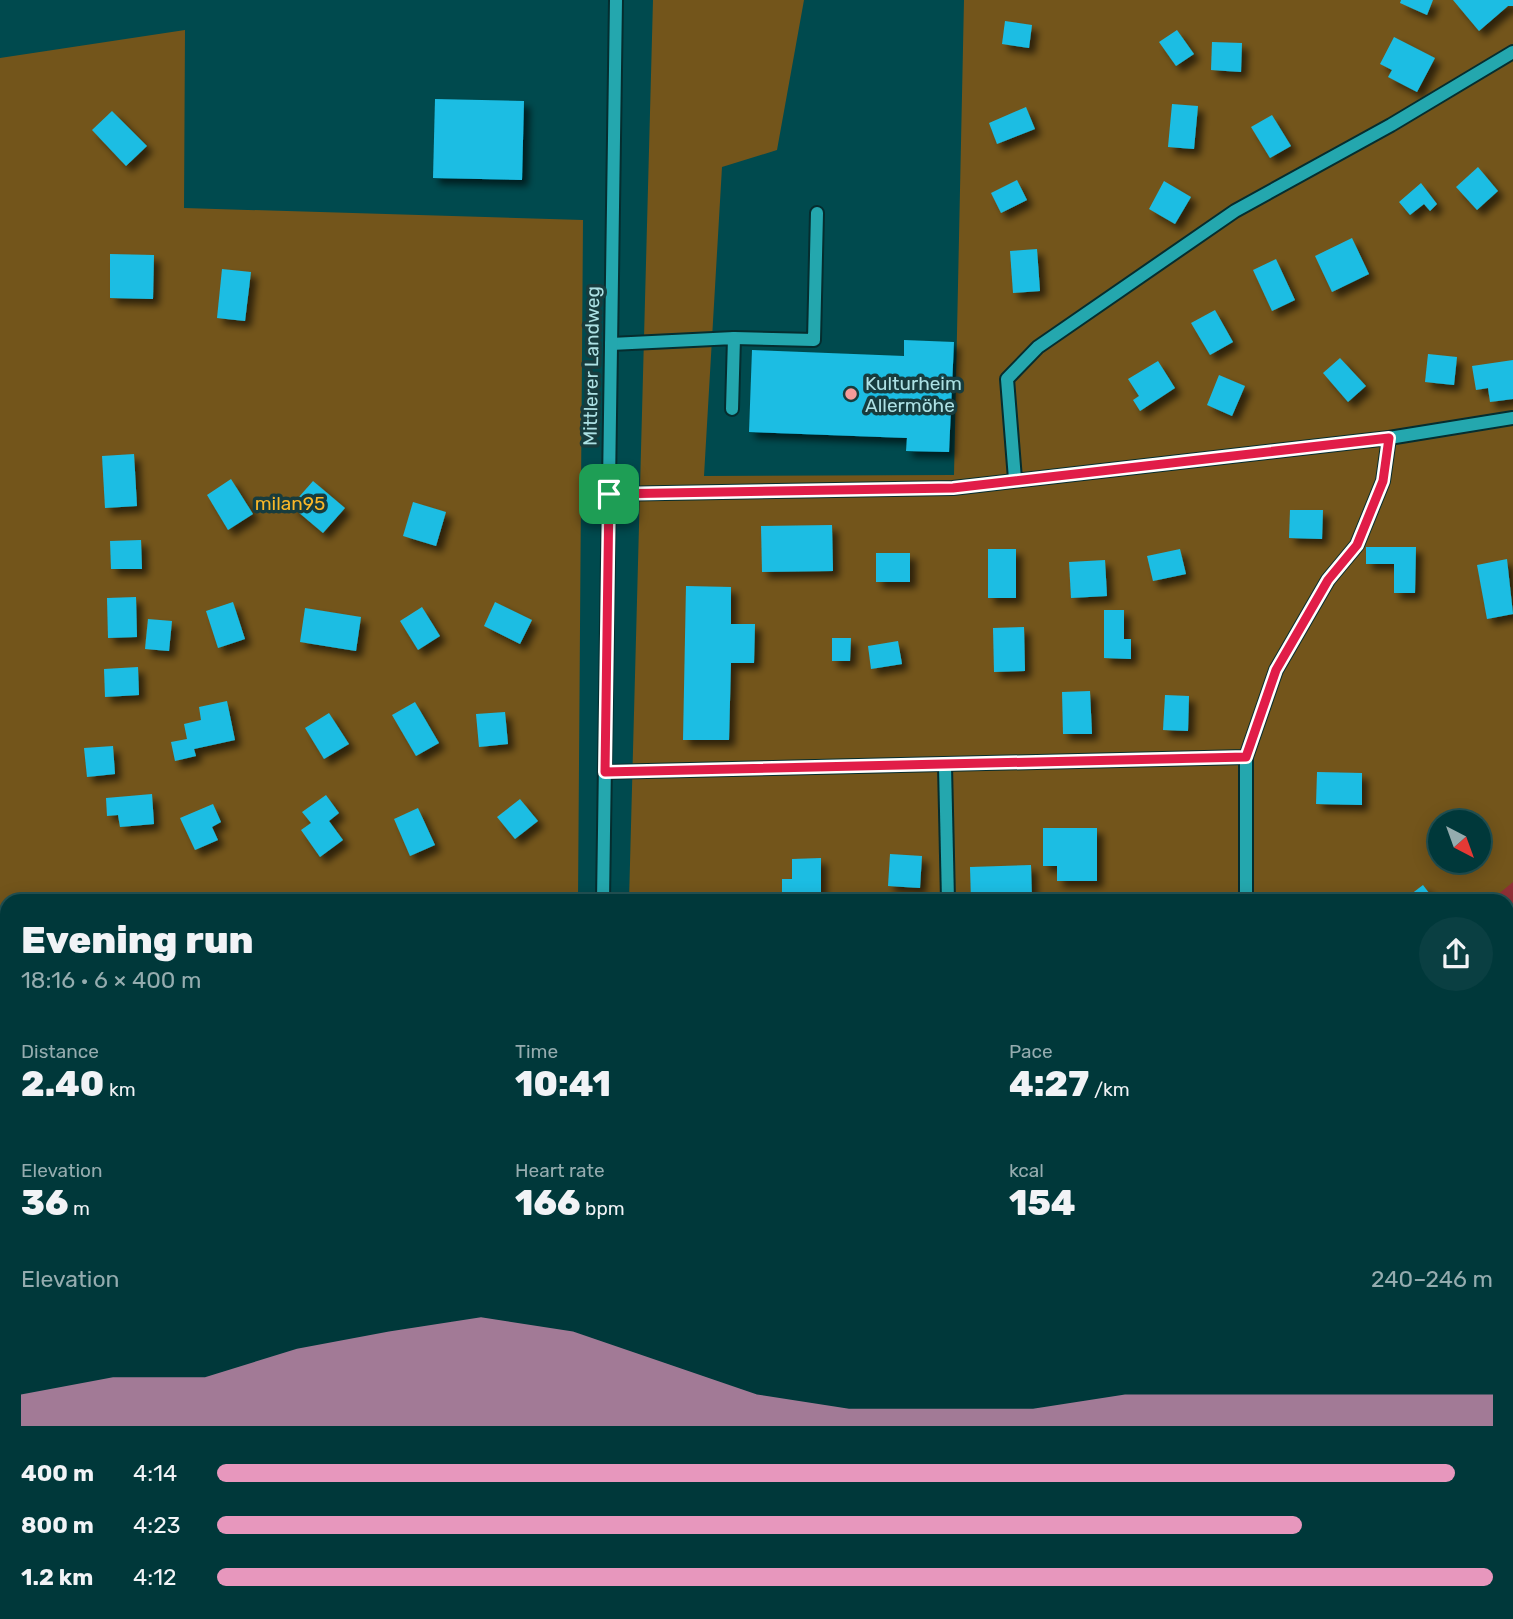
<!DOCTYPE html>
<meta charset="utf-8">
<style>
:root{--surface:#00383a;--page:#0a3f42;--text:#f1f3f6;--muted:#95acaf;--line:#225254;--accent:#e797bd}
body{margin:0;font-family:Rubik,sans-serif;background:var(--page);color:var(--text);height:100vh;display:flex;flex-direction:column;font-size:26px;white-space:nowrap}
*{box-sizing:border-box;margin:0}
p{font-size:23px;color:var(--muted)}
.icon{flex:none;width:38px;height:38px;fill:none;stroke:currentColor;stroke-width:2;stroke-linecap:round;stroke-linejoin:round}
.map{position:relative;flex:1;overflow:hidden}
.drawer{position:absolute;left:0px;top:894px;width:1514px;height:726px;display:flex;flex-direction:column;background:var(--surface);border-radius:21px 21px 0 0;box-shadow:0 4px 18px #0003,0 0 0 2px var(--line)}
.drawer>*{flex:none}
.needle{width:46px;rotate:139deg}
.tools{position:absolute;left:1428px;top:810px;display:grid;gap:14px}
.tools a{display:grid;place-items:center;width:63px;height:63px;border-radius:50%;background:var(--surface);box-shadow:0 4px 18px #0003,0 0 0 2px var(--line);font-size:35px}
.pin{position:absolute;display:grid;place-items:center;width:60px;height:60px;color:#fff;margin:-30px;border-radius:14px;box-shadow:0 4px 10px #0006}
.round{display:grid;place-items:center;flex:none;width:74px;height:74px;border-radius:37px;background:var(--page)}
.summary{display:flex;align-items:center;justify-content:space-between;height:119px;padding:0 21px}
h1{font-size:38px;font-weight:800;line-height:52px}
.stats{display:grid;grid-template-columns:repeat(3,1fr);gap:10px;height:119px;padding:7px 21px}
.stats div{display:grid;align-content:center}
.stats b{font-size:35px;font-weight:800}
.stats small{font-size:19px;font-weight:400}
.stats p{font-size:19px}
.chart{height:196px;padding:14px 21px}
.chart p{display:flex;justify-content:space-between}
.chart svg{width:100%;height:126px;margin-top:7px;fill:var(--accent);opacity:.7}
ul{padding:0 21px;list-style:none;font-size:23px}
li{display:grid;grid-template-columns:112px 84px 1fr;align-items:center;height:52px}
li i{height:18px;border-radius:9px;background:var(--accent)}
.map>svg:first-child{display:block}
.green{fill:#73551b;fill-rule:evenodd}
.water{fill:#903036}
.building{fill:#1dbde3;filter:url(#shadow)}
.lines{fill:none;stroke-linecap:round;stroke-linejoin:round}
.minor-casing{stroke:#052d2f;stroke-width:16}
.minor{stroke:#24a7ae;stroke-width:12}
.tram{stroke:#8dc5c8;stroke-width:2}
.rail-casing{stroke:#8dc5c8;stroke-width:8}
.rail{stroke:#173c3e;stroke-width:5;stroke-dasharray:16;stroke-linecap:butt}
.route-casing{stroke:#fff;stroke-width:14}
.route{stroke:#e11d48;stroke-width:9}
.poi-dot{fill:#f59b9a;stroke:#173c3e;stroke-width:2.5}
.labels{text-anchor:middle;stroke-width:7;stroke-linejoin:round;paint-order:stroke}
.street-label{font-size:19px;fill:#ade1e4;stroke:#173c3e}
.poi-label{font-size:19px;fill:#ade1e4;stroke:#173c3e;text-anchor:start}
.park-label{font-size:19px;fill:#fab728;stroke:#173c3e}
</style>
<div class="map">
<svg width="1513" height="1619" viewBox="0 0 1513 1619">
<defs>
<filter id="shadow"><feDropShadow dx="6" dy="6" stdDeviation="3.5" flood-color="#0009"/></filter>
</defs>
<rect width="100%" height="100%" fill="#004a4e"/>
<g class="green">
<path d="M 653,0 L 804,0 L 777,150 L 722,167 L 704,476 L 954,475 L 964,0 L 1513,0 L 1513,1096 L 1507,1096 L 1507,901 L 629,901 ZM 1440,822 L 1479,822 L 1479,861 L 1440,861 Z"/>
<path d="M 185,30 L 184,208 L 583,220 L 578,901 L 7,901 L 7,1071 L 0,1072 L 0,58 Z"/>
<path d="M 7,1095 L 7,1156 L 0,1156 L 0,1096 Z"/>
<path d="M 1507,1184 L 1513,1184 L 1513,1324 L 1507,1325 Z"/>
<path d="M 0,1195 L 7,1195 L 7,1364 L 0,1365 Z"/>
<path d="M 1507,1499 L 1513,1499 L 1513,1619 L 988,1619 L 988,1614 L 1507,1614 Z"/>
<path d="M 0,1518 L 7,1518 L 7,1614 L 566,1614 L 567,1619 L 0,1619 Z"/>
</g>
<path class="water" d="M 1513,882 L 1513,971 L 1507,972 L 1507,901 L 1490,901 Z"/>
<g class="building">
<path d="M 1401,0 L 1433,0 L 1427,15 L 1400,3 Z"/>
<path d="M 1453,0 L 1513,0 L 1513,6 L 1508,6 L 1479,31 Z"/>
<path d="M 1005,21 L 1032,25 L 1029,48 L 1002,44 Z"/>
<path d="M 1177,30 L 1194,54 L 1176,66 L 1159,42 Z"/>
<path d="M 1394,37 L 1435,58 L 1417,92 L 1388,77 L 1392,70 L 1380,64 Z"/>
<path d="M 1212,42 L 1242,43 L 1241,72 L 1211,70 Z"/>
<path d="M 435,99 L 524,101 L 522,180 L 433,178 Z"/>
<path d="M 1172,104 L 1198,106 L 1194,149 L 1168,147 Z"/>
<path d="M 1026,107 L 1035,129 L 997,144 L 989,123 Z"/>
<path d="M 112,111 L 147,146 L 126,166 L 92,130 Z"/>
<path d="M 1272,115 L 1291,146 L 1270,158 L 1251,127 Z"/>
<path d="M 1478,167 L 1498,191 L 1477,210 L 1456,187 Z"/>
<path d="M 1017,180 L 1027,200 L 1001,213 L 991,193 Z"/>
<path d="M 1164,181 L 1191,197 L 1175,224 L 1149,209 Z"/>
<path d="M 1421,183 L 1437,204 L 1430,211 L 1424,204 L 1410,215 L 1399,202 Z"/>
<path d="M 1352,238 L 1369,274 L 1332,292 L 1315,256 Z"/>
<path d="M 1037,249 L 1040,291 L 1013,293 L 1010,251 Z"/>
<path d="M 110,254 L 154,255 L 153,299 L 110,298 Z"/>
<path d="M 1276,259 L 1295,300 L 1272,311 L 1253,270 Z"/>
<path d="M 222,269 L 251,272 L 245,321 L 217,318 Z"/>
<path d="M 1215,310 L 1233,342 L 1210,355 L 1191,323 Z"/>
<path d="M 904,340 L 954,342 L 949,452 L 906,451 L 907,438 L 749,432 L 752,350 L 904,356 Z"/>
<path d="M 1428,354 L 1457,357 L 1454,385 L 1425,382 Z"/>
<path d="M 1340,358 L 1366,386 L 1348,402 L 1323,373 Z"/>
<path d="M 1513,360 L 1513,399 L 1490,402 L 1488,388 L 1476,390 L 1472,366 Z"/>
<path d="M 1158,361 L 1175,388 L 1140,411 L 1133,400 L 1139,396 L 1128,379 Z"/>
<path d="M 1219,375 L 1245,386 L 1232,416 L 1207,405 Z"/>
<path d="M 134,454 L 137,506 L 105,508 L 102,456 Z"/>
<path d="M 231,479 L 253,514 L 228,530 L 207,495 Z"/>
<path d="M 313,481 L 345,508 L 323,533 L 291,506 Z"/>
<path d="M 413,502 L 446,512 L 436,546 L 403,536 Z"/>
<path d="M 1290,510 L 1323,510 L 1322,539 L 1289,538 Z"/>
<path d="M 832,525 L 833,571 L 762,572 L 761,526 Z"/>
<path d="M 141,540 L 142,569 L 111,569 L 110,541 Z"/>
<path d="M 1366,547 L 1416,547 L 1415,593 L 1394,593 L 1394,564 L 1366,564 Z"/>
<rect x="988" y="549" width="28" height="49"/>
<path d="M 1180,549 L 1186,574 L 1153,581 L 1147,556 Z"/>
<rect x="876" y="553" width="34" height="29"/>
<path d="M 1507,559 L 1513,614 L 1487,619 L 1477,565 Z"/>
<path d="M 1105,560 L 1107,596 L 1071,598 L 1069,562 Z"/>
<path d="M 686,586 L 731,587 L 731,624 L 755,624 L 754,663 L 731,663 L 729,740 L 683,740 Z"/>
<path d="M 136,597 L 137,637 L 108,638 L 107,598 Z"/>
<path d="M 233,602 L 245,639 L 218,648 L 206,611 Z"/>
<path d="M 495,602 L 532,620 L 520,644 L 484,626 Z"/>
<path d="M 422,607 L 440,636 L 418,650 L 400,621 Z"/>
<path d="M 305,608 L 361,617 L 356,651 L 300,642 Z"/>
<path d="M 1104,610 L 1124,610 L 1124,639 L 1131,639 L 1131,659 L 1104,658 Z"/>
<path d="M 148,619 L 172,621 L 169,651 L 145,649 Z"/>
<path d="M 1024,627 L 1025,671 L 994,672 L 993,628 Z"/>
<path d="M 832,638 L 851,638 L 850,661 L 832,661 Z"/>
<path d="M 898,641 L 902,664 L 871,669 L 868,646 Z"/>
<path d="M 138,667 L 139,695 L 105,697 L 104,669 Z"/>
<path d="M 1090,691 L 1092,734 L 1063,734 L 1062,692 Z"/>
<path d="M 1165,695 L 1189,696 L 1188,731 L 1163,730 Z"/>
<path d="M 227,701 L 235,740 L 194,749 L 196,756 L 175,761 L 171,742 L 187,739 L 184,724 L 201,720 L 199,707 Z"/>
<path d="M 415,702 L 439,743 L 416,756 L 392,715 Z"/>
<path d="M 505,712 L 508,744 L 479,747 L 476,714 Z"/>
<path d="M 329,713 L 349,744 L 324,759 L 305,728 Z"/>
<path d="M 113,746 L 115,774 L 87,777 L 84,748 Z"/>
<path d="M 1317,772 L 1362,773 L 1362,805 L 1316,804 Z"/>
<path d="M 152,794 L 154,824 L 120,827 L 118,815 L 107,816 L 106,798 Z"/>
<path d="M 326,795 L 339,813 L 329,821 L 343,840 L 320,857 L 301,830 L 311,823 L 302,812 Z"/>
<path d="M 520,799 L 538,821 L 515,839 L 497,817 Z"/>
<path d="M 213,804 L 221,822 L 212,827 L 218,840 L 195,850 L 180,818 Z"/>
<path d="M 418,808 L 435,845 L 410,856 L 394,819 Z"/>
<path d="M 1043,828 L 1097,828 L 1097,881 L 1057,881 L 1057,866 L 1043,866 Z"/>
<path d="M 890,854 L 922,856 L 920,888 L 888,886 Z"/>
<path d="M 821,858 L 821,898 L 782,898 L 782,879 L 792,879 L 792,859 Z"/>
<path d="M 1031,865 L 1032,901 L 971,901 L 970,867 Z"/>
<path d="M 1423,885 L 1435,901 L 1402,901 Z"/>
</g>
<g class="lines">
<g class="minor-casing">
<g id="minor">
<path d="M 734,338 L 814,340 L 817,213"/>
<path d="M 611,344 L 734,338 L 732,409"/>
<path d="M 1015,479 L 1007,379 L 1038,347 L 1235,211 L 1391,125 L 1513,52"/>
<path d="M 609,494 L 953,488 L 1389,438 L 1513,418"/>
<path d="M 945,766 L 948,901"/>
<path d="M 605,772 L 1246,757 L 1276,670 L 1328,580 L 1357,545 L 1383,481 L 1389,438"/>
<path d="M 603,901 L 616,0"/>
<path d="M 1246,901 L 1246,757"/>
<path d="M 0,1018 L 7,1018"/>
<path d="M 0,1086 L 7,1086"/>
<path d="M 594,1619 L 594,1614"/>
</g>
</g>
<use href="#minor" class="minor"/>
<g class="tram">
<path d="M 1507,1414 L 1513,1413"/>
<path d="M 0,1442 L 7,1441"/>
<path d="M 1507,1478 L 1513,1478"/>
<path d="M 0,1498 L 7,1498"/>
</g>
<g class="rail-casing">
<g id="rail">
<path d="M 1507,1157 L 1513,1157"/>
<path d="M 0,1177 L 7,1177"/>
<path d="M 1507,1361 L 1513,1361"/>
<path d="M 1507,1382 L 1513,1382"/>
<path d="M 0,1388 L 7,1388"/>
<path d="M 0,1410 L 7,1410"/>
</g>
</g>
<use href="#rail" class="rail"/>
</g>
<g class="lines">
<g class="route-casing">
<path id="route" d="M 1389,438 L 1383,481 L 1357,545 L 1328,580 L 1276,670 L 1246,757 L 605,772 L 609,494 L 953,488 Z"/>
</g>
<use href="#route" class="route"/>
</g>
<circle class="poi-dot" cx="851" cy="394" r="7"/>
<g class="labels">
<g class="street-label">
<text transform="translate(591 366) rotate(-89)" y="7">Mittlerer Landweg</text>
</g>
<g class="poi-label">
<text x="865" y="390">Kulturheim<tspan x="865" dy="22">Allermöhe</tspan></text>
</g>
<g class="park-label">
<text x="290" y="510">milan95</text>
</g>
</g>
</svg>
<div class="tools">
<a><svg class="needle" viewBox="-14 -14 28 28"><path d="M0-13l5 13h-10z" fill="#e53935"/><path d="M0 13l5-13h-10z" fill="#95acaf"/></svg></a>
</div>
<div class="pin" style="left:609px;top:494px;background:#1e9e55"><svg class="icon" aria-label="arrive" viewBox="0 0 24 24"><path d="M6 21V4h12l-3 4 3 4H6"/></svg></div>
<section class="drawer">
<div class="summary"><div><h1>Evening run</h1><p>18:16 · 6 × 400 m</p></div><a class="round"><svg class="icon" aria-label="share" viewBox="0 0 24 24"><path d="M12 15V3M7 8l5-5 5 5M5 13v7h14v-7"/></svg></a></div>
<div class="stats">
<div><p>Distance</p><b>2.40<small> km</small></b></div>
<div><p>Time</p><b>10:41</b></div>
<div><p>Pace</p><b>4:27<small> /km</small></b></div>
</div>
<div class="stats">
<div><p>Elevation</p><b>36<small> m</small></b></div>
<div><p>Heart rate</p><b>166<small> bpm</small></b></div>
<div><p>kcal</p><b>154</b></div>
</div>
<div class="chart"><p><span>Elevation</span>240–246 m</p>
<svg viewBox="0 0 160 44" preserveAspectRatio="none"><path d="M0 44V33L10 27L20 27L30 17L40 11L50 6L60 11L70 22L80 33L90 38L100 38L110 38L120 33L130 33L140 33L150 33L160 33V44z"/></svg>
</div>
<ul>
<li><b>400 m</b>4:14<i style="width:97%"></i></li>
<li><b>800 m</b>4:23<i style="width:85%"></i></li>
<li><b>1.2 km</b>4:12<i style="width:100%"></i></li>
</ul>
</section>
</div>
